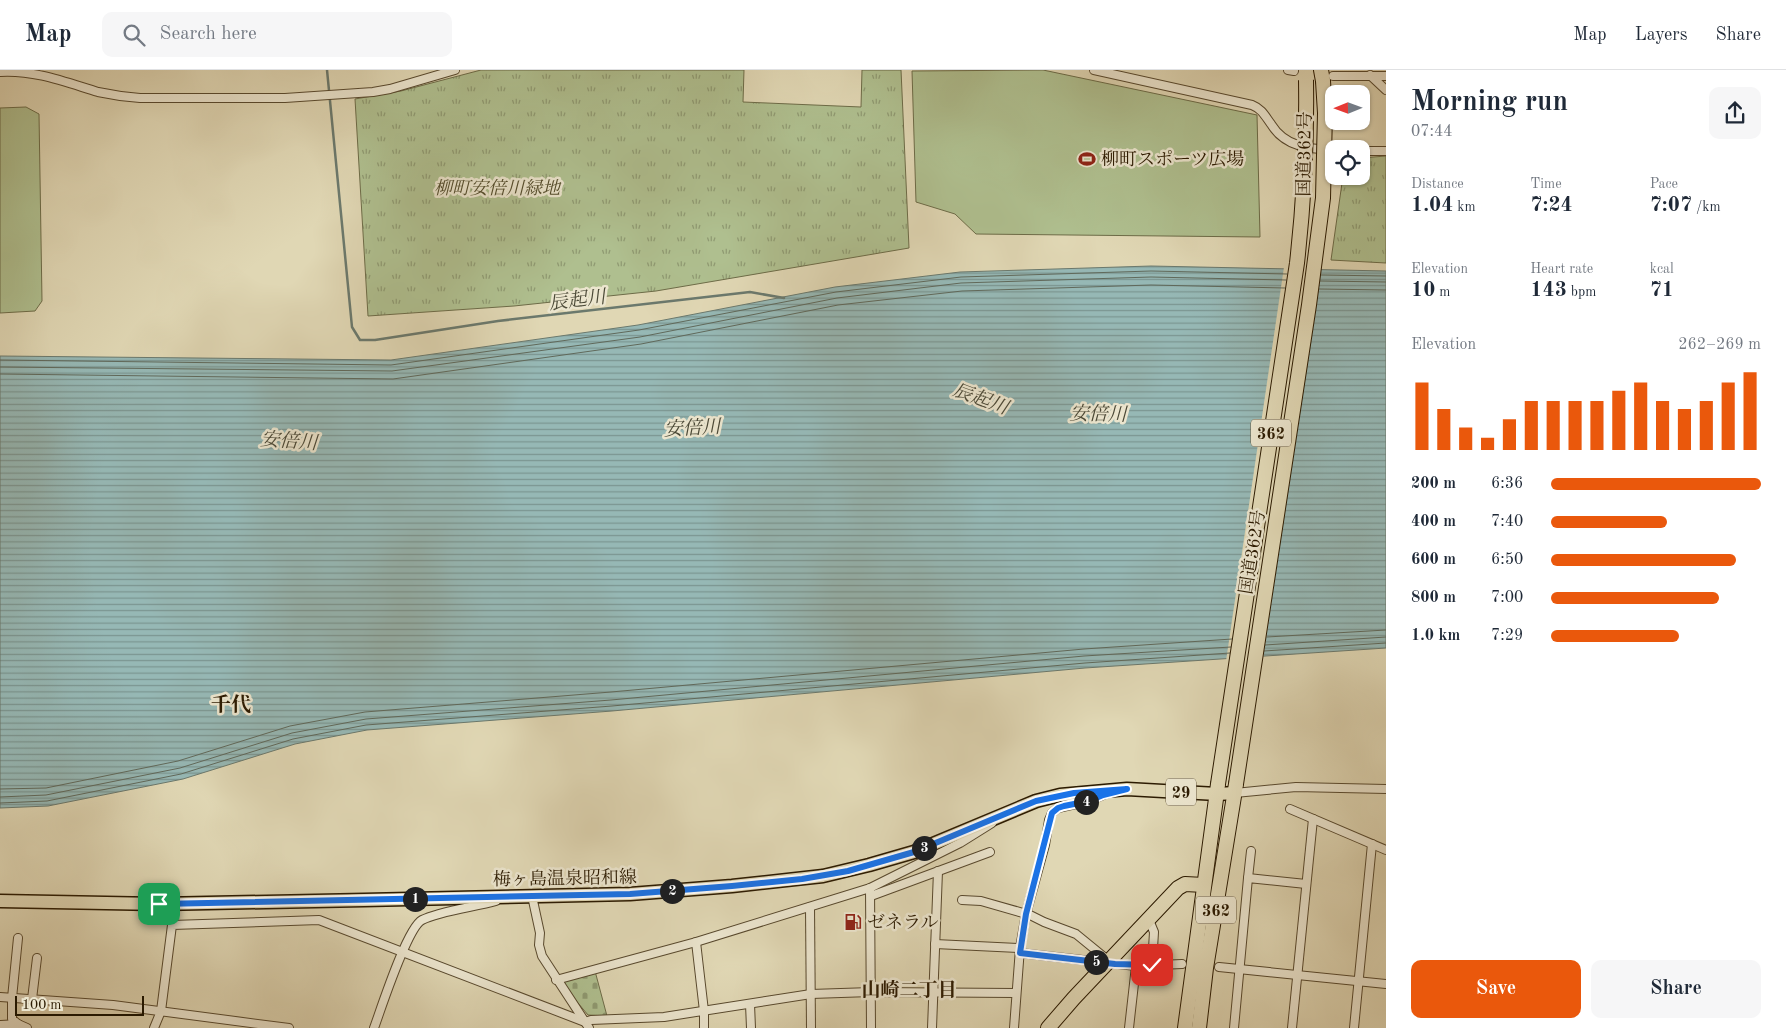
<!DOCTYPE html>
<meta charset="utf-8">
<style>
:root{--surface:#fff;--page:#f6f6f7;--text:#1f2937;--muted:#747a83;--line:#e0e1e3;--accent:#ea580c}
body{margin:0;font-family:"Old Standard TT","Noto Serif JP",serif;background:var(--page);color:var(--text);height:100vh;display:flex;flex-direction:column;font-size:19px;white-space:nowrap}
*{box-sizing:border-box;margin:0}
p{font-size:16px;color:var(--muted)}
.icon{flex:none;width:28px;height:28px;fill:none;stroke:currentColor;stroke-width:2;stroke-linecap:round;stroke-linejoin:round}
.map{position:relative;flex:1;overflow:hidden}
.details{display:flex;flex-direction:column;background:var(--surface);width:400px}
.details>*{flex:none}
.needle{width:32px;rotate:269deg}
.tools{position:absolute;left:1325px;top:15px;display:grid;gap:10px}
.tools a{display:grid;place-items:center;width:45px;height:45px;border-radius:10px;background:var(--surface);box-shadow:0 1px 4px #0004;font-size:25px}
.scale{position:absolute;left:15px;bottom:12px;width:129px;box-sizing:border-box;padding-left:5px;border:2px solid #2b1a01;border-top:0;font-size:14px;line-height:18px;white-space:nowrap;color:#2b1a01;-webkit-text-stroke:4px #ebe5ce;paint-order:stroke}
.pin{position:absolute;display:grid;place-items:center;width:42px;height:42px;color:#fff;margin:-21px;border-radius:10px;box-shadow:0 2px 8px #0006}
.km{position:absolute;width:25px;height:25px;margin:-12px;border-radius:50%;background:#222;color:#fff;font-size:14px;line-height:25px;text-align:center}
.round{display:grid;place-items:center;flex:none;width:52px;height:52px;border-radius:10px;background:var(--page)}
.overview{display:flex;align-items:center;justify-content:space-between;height:85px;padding:0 25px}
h1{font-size:28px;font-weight:700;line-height:38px}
.stats{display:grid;grid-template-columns:repeat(3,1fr);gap:8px;height:85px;padding:5px 25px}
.stats div{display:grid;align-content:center}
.stats b{font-size:21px;font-weight:700}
.stats small{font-size:14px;font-weight:400}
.stats p{font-size:14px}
.chart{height:140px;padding:10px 25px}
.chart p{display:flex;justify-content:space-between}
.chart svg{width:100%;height:90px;margin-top:5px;stroke:var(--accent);stroke-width:6}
.button{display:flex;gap:10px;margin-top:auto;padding:10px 25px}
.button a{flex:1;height:58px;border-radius:10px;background:var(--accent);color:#fff;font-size:20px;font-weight:700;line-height:58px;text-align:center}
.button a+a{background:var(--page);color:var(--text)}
ul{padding:0 25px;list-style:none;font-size:16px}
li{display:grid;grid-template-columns:80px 60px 1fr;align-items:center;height:38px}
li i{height:12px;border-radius:6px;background:var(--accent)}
header{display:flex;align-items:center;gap:30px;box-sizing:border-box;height:70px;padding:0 25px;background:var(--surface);border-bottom:1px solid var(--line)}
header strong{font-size:24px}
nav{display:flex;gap:28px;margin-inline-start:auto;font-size:18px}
.search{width:350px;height:45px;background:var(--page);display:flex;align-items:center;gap:12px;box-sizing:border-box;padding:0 18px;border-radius:10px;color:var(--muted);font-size:19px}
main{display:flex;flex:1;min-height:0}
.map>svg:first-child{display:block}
.cemetery{fill:url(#cemetery-stones);stroke:#6d6c48}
.park{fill:url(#park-tufts);stroke:#6d6c48}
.pitch{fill:#afbf8f;stroke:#6d6c48}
.water{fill:url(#water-rules);stroke:#6b796d}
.pier{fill:#e0d7b4}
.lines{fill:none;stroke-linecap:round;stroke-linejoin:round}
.shore{stroke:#60695b;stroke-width:1}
.stream{stroke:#6b796d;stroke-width:2.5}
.street-casing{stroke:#58492e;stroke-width:10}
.primary-casing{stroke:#2b1a01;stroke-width:15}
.highway-casing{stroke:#2b1a01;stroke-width:16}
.street{stroke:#ebe5ce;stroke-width:8}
.primary{stroke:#e0d7b4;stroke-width:12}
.highway{stroke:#e0d7b4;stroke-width:14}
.highway-bridge-casing{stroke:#2b1a01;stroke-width:16;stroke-linecap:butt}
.highway-bridge{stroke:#e0d7b4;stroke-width:14}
.route-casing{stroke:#fff;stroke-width:10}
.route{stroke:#1a73e8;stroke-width:6}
.labels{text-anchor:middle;stroke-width:5;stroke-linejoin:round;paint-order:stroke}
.shield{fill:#ebe5ce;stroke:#65573e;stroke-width:1}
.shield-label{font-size:16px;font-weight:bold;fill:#2b1a01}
.street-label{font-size:18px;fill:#2b1a01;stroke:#ebe5ce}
.poi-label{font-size:18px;fill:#2b1a01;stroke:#ebe5ce;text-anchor:start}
.park-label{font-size:18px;font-style:italic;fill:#534c2c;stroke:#ebe5ce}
.water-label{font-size:19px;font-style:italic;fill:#4b4937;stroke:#ebe5ce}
.neighbourhood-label{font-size:19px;font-weight:bold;fill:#2b1a01;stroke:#ebe5ce}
.quarter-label{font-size:20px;font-weight:bold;fill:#2b1a01;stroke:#ebe5ce}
</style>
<header>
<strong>Map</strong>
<div class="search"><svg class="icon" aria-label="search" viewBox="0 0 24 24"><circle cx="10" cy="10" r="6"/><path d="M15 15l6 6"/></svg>Search here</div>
<nav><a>Map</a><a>Layers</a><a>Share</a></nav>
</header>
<main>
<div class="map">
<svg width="1386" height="958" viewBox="0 0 1386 958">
<defs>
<pattern id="cemetery-stones" width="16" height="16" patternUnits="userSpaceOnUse" patternTransform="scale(1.25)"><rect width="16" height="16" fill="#afbf8f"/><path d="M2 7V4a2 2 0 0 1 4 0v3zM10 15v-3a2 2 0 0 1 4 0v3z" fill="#8f9a72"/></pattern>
<pattern id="park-tufts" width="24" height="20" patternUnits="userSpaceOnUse" patternTransform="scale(1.25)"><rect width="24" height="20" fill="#afbf8f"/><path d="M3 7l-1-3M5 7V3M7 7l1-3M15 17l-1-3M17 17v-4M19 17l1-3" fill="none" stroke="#8f9a72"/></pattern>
<pattern id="water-rules" width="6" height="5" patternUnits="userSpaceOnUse" patternTransform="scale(1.25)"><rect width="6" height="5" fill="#96b8b5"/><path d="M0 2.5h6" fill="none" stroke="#7b9591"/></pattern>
</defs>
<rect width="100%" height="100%" fill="#e0d7b4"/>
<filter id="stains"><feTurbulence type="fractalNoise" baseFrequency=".004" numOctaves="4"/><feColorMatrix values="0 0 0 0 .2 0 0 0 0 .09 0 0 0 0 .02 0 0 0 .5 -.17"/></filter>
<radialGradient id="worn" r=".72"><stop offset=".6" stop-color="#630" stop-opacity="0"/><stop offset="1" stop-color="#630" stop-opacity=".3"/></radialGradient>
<path class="cemetery" d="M 595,901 L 607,946 L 588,945 L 563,915 L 564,910 Z"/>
<g class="park">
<path d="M 481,0 L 744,0 L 743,32 L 861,37 L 862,0 L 901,0 L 909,178 L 656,221 L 514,236 L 368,246 L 355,29 L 401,21 Z"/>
<path d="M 1386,86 L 1386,193 L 1331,190 L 1343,106 L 1361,106 L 1361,88 Z"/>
</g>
<g class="pitch">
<path d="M 1043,0 L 1257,45 L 1260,167 L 976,164 L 955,144 L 916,132 L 912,1 Z"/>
<path d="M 26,37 L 39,44 L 42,231 L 35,241 L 0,243 L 0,38 Z"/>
</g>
<path class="water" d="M 1151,196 L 1386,201 L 1386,578 L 1085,598 L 612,641 L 367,660 L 295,674 L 183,709 L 48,736 L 0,738 L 0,286 L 391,290 L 638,255 L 835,217 L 960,202 Z"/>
<path class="pier" d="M 1284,197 L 1321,197 L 1263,589 L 1226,591 Z"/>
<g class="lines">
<g class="shore">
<path d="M 1321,205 L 1386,206"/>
<path d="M 1320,211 L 1386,212"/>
<path d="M 1319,219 L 1386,220"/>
<path d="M 0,290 L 391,295 L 639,260 L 836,222 L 961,207 L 1151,201 L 1287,204"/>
<path d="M 0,297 L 392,301 L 640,267 L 837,228 L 961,213 L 1151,207 L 1286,210"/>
<path d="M 0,304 L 393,309 L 641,274 L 838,235 L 962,221 L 1151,215 L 1285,218"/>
<path d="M 1267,567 L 1386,560"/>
<path d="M 1265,575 L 1386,567"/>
<path d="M 1264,581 L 1386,573"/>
<path d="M 0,719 L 46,718 L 178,691 L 290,656 L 365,642 L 611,622 L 1084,579 L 1232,569"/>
<path d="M 0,727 L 46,725 L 180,698 L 292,663 L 366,649 L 611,630 L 1084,586 L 1231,577"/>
<path d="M 0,733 L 47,731 L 181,704 L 293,669 L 366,655 L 612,636 L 1085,593 L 1230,583"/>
</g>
<path class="stream" d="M 327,0 L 352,257 L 360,270 L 375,270 L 498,251 L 750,222 L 784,228"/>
<g class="street-casing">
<g id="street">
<path d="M 1094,0 L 1252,35 C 1262,39 1265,46 1271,54 C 1285,77 1309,79 1334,80"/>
<path d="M 1288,0 L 1294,1"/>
<path d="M 0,2 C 35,0 65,12 98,22 C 112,25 126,27 140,28 L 285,28 L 373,22 L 390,19 L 455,0"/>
<path d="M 1370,5 L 1386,20"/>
<path d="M 1333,6 L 1386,6"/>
<path d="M 1361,81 L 1386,81"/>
<path d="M 1235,723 L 1296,717 L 1386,719"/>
<path d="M 1290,739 L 1386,780"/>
<path d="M 1248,808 L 1251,781"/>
<path d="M 870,818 L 871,958"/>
<path d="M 532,826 L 540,863 L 539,875 L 542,886 L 589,958"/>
<path d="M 871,826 L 990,782"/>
<path d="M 962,830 L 981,831 L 1030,845 L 1044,852 L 1076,864 L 1109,891"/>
<path d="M 810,837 L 811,958"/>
<path d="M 1149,850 L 1154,862 L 1152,895"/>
<path d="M 18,868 L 12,928 L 12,949 L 18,954 L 27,958"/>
<path d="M 696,872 L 704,941 L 704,958"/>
<path d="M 935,874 L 1020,878"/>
<path d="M 1020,883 L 1136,896 L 1182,894"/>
<path d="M 1219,897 L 1386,914"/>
<path d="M 556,910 L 696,872 L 870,818 L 960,773 L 992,753"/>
<path d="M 0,927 L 113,935 L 289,958"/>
<path d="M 32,929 L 37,888"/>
<path d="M 750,934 L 751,958"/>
<path d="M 0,958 L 1,955 L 18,954"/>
<path d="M 154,958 L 161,941 L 172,855 L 319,850 L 585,952 L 591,950 L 664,947 L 811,924 L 871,922 L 1016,923"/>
<path d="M 374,958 C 381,939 407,858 422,850 C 439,841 475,837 496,831"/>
<path d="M 932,958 L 938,801"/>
<path d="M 1014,958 L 1020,878 L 1026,844 L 1045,775 L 1049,750 L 1052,743 L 1058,738 L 1089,731 L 1106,724"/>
<path d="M 1129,958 L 1136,896"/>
<path d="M 1234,958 L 1248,808 L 1306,814"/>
<path d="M 1292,958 L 1313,749"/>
<path d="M 1354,958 L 1372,774"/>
</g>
</g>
<g class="primary-casing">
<path id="primary" d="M 0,831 L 159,834 L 364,830 L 630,824 L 732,816 L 823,806 L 869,795 L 914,782 L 1036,731 L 1060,725 L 1127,719 L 1217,724 L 1235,723"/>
</g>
<g class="highway-casing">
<g id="highway">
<path d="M 1321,0 L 1323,11"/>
<path d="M 1048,958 L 1074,928 L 1178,818 L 1185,814 L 1204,815"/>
<path d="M 1185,958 L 1218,714"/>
<path d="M 1199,958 L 1206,898 L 1236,714"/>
</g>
</g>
<use href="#street" class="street"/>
<use href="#primary" class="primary"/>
<use href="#highway" class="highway"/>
<g class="highway-bridge-casing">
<g id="highway-bridge">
<path d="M 1218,714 L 1297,193 C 1304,131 1307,71 1306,10"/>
<path d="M 1236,714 L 1309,235 L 1323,128 L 1325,43 L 1323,11"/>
</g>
</g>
<use href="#highway-bridge" class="highway-bridge"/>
</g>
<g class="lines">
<g class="route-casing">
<path id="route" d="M 159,834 L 630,824 L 732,816 L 802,809 L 848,801 L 914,782 L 1036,731 L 1074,723 L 1127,719 L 1103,725 L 1089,731 L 1064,736 L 1058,738 L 1052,743 L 1026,844 L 1020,883 L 1115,894 L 1152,895"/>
</g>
<use href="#route" class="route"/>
</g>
<defs>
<g id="stadium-bare" transform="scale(1.35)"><path d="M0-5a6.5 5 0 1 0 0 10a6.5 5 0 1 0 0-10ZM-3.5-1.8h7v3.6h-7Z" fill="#8f2418" stroke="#ebe5ce" stroke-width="2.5" paint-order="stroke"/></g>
<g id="fuel-bare" transform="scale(1.35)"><path d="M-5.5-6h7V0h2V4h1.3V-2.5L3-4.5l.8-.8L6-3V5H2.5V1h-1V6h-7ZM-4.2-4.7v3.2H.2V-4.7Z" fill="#8f2418" stroke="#ebe5ce" stroke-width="2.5" paint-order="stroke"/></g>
</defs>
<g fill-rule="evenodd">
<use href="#stadium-bare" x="1087" y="89"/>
<use href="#fuel-bare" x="853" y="852"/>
</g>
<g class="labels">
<g class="shield">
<rect x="1251" y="349.5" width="40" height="27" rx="4"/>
<rect x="1166" y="708.5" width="30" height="27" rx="4"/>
<rect x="1196" y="826.5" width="40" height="27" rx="4"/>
</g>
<g class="shield-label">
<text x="1271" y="369">362</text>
<text x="1181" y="728">29</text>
<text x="1216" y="846">362</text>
</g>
<g class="street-label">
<text transform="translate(1304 84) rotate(-89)" y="6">国道362号</text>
<text transform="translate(1252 482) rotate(-81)" y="6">国道362号</text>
<text transform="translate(565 808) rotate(-1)" y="6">梅ヶ島温泉昭和線</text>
</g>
<g class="poi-label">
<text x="1101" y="95">柳町スポーツ広場</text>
<text x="867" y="858">ゼネラル</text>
</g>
<g class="park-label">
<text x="497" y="124">柳町安倍川緑地</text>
</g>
<g class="water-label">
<text transform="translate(577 229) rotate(-7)" y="7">辰起川</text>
<text transform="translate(981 328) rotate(20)" y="7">辰起川</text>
<text transform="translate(1098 343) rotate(1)" y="7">安倍川</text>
<text transform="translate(692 357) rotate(-3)" y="7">安倍川</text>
<text transform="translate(289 370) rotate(4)" y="7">安倍川</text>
</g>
<g class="neighbourhood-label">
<text x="909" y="926">山崎二丁目</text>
</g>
<g class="quarter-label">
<text x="231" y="641">千代</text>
</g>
</g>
<rect width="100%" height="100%" filter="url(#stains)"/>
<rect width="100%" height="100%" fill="url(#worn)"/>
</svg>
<div class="tools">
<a><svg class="needle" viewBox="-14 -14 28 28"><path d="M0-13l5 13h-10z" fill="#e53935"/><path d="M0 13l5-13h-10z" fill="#747a83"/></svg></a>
<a><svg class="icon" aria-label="locate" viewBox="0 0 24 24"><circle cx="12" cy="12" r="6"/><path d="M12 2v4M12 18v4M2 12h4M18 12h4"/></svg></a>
</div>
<div class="scale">100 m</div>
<div class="pin" style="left:159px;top:834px;background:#1e9e55"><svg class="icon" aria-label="arrive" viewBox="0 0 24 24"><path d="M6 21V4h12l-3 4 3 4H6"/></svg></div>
<div class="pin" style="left:1152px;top:895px;background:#d93025"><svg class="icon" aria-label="check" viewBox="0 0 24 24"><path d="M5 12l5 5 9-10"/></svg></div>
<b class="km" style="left:415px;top:829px">1</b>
<b class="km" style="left:672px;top:821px">2</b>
<b class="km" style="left:924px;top:778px">3</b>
<b class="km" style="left:1086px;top:732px">4</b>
<b class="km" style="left:1096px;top:892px">5</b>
</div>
<section class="details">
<div class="overview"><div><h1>Morning run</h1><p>07:44</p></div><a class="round"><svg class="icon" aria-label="share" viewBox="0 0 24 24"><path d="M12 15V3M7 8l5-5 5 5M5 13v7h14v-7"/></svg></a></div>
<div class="stats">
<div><p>Distance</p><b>1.04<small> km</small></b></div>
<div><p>Time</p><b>7:24</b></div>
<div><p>Pace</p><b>7:07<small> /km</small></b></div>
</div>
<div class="stats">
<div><p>Elevation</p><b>10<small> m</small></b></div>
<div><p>Heart rate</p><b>143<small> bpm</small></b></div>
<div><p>kcal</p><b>71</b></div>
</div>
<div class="chart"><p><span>Elevation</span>262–269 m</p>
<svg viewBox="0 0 160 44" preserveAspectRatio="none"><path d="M5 44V11M15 44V24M25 44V33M35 44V38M45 44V29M55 44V20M65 44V20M75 44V20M85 44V20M95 44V15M105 44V11M115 44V20M125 44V24M135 44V20M145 44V11M155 44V6"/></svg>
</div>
<ul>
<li><b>200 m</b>6:36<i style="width:100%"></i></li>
<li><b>400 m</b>7:40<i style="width:55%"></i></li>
<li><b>600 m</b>6:50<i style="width:88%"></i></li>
<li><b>800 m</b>7:00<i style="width:80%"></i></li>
<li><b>1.0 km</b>7:29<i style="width:61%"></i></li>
</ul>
<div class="button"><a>Save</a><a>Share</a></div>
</section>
</main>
